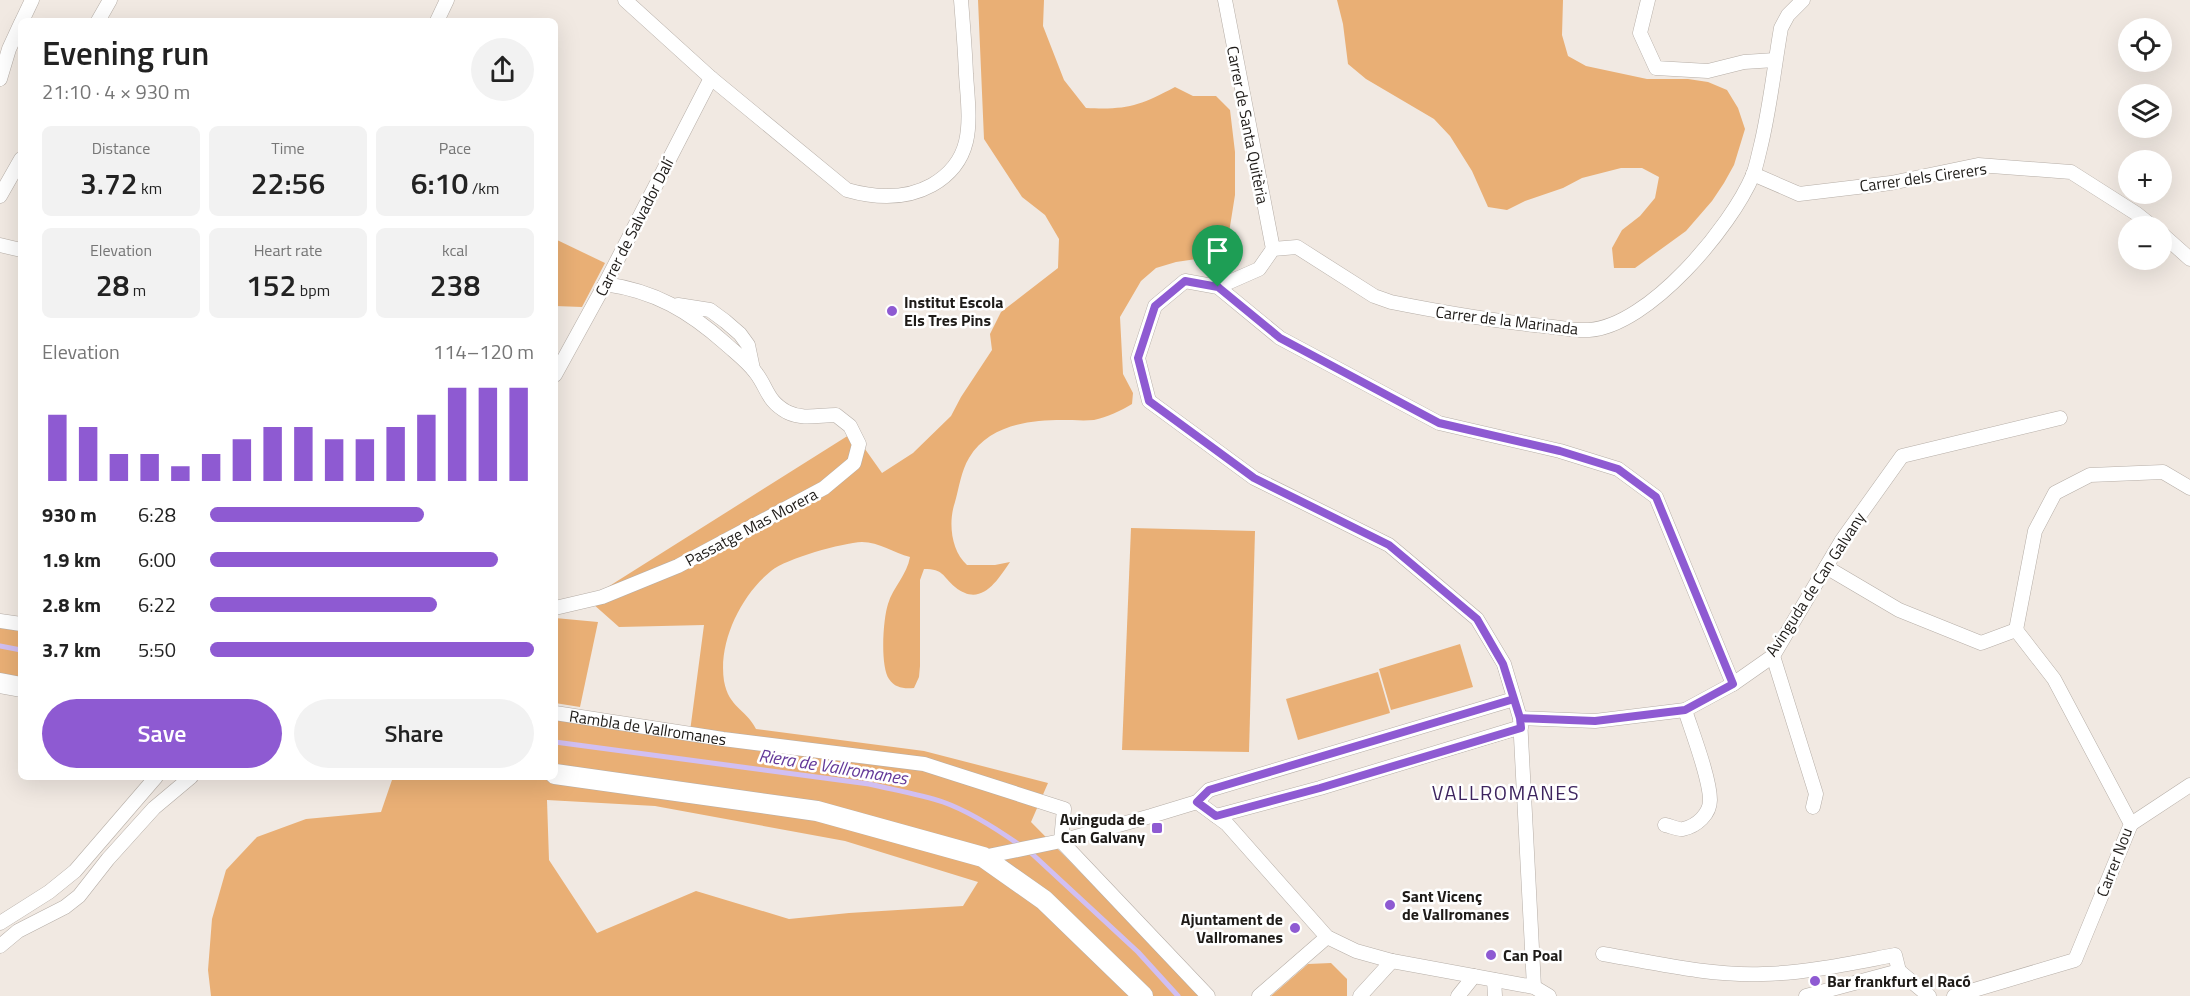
<!DOCTYPE html>
<meta charset="utf-8">
<style>
:root{--surface:#fff;--page:#f2f2f2;--text:#222;--muted:#767676;--accent:#8e5ad2}
body{margin:0;font-family:"Titillium Web",sans-serif;background:var(--page);color:var(--text);height:100vh;display:flex;flex-direction:column;font-size:22px;white-space:nowrap}
*{box-sizing:border-box;margin:0}
p{font-size:20px;color:var(--muted)}
.icon{flex:none;width:33px;height:33px;fill:none;stroke:currentColor;stroke-width:2;stroke-linecap:round;stroke-linejoin:round}
.map{position:relative;flex:1;overflow:hidden}
.drawer{position:absolute;left:18px;top:18px;width:540px;height:762px;display:flex;flex-direction:column;background:var(--surface);border-radius:9px;box-shadow:0 6px 24px #0002}
.drawer>*{flex:none}
.controls{position:absolute;left:2118px;top:18px;display:grid;gap:12px}
.controls a{display:grid;place-items:center;width:54px;height:54px;border-radius:50%;background:var(--surface);box-shadow:0 6px 24px #0002;font-size:30px}
.pin{position:absolute;display:grid;place-items:center;width:51px;height:51px;color:#fff;margin:-62px -26px;border-radius:50% 50% 50% 0;rotate:-45deg;box-shadow:0 0 6px #0007}
.pin .icon{rotate:45deg}
.round{display:grid;place-items:center;flex:none;width:63px;height:63px;border-radius:32px;background:var(--page)}
.summary{display:flex;align-items:center;justify-content:space-between;height:102px;padding:0 24px}
h1{font-size:33px;font-weight:600;line-height:45px}
.figures{display:grid;grid-template-columns:repeat(3,1fr);gap:9px;height:102px;padding:6px 24px}
.figures div{display:grid;align-content:center;border-radius:9px;background:var(--page);text-align:center}
.figures b{font-size:30px;font-weight:600}
.figures small{font-size:16px;font-weight:400}
.figures p{font-size:16px}
.chart{height:168px;padding:12px 24px}
.chart p{display:flex;justify-content:space-between}
.chart svg{width:100%;height:108px;margin-top:6px;stroke:var(--accent);stroke-width:6}
.button{display:flex;gap:12px;margin-top:auto;padding:12px 24px}
.button a{flex:1;height:69px;border-radius:36px;background:var(--accent);color:#fff;font-size:24px;font-weight:600;line-height:69px;text-align:center}
.button a+a{background:var(--page);color:var(--text)}
ul{padding:0 24px;list-style:none;font-size:20px}
li{display:grid;grid-template-columns:96px 72px 1fr;align-items:center;height:45px}
li i{height:15px;border-radius:8px;background:var(--accent)}
.map>svg:first-child{display:block}
.green{fill:#e9af75;fill-rule:evenodd}
.lines{fill:none;stroke-linecap:round;stroke-linejoin:round}
.stream{stroke:#d1bff2;stroke-width:5}
.street-casing{stroke:#b6aea7;stroke-width:15}
.secondary-casing{stroke:#b6aea7;stroke-width:21}
.street{stroke:#fff;stroke-width:14}
.secondary{stroke:#fff;stroke-width:20}
.route-casing{stroke:#fff;stroke-width:12}
.route{stroke:#8e5ad2;stroke-width:8}
.poi-dot{fill:#8e5ad2;stroke:#fff;stroke-width:2}
.labels{text-anchor:middle;stroke-width:5;stroke-linejoin:round;paint-order:stroke}
.street-label{font-size:16px;fill:#1e1b18;stroke:#fff}
.poi-label{font-size:16px;font-weight:bold;fill:#1e1b18;stroke:#fff;text-anchor:start}
.water-label{font-size:18px;font-style:italic;fill:#643999;stroke:#fff}
.quarter-label{font-size:20px;letter-spacing:1.5px;fill:#3d245e;stroke:#fff}
</style>
<div class="map">
<svg width="2190" height="996" viewBox="0 0 2190 996">
<rect width="100%" height="100%" fill="#f1e9e2"/>
<g class="green">
<path d="M 978,0 L 1044,0 L 1043,26 L 1064,80 L 1086,108 C 1127,110 1139,106 1175,87 L 1193,96 L 1216,96 L 1230,110 L 1235,152 L 1235,195 L 1228,239 L 1217,256 L 1176,262 L 1156,268 L 1141,281 L 1120,317 L 1123,374 L 1133,393 L 1132,404 C 1121,411 1107,417 1094,420 C 1084,421 1072,420 1062,420 C 1027,420 988,426 969,458 C 961,471 959,488 955,502 C 948,522 951,551 967,565 L 995,565 L 1010,562 C 997,581 981,608 955,587 C 942,576 944,569 924,569 L 920,580 L 920,666 L 919,677 L 914,688 C 904,689 895,688 889,679 C 880,666 883,619 888,604 C 893,587 907,575 910,557 C 894,553 879,542 862,542 C 842,543 787,558 771,571 C 741,595 718,642 724,681 C 729,708 745,708 756,729 L 924,751 L 1048,783 L 1031,822 L 1203,996 L 211,996 L 208,970 L 212,919 L 226,870 L 257,837 L 306,819 L 381,812 L 393,777 L 555,777 L 555,719 L 689,739 L 704,625 L 619,627 L 584,596 L 603,590 L 849,435 L 865,449 L 882,473 L 913,453 L 951,416 L 961,397 L 992,350 L 990,334 L 1001,312 L 1058,268 L 1059,239 L 1045,215 L 1022,197 L 984,139 ZM 547,800 L 655,806 L 845,841 L 978,882 L 963,906 L 849,913 L 789,919 L 696,891 L 597,933 L 549,860 Z"/>
<path d="M 1337,0 L 1563,0 L 1562,35 L 1568,56 L 1586,66 L 1647,79 L 1688,79 L 1708,82 L 1727,90 L 1738,108 L 1745,129 L 1734,165 L 1724,183 L 1712,201 L 1686,231 L 1635,268 L 1614,268 L 1612,248 L 1622,230 L 1640,216 L 1655,198 L 1659,177 L 1642,168 L 1621,168 L 1582,178 L 1563,188 L 1525,201 L 1507,210 L 1488,207 L 1472,171 L 1450,136 L 1434,119 L 1366,79 L 1348,64 L 1343,24 Z"/>
<path d="M 555,239 L 605,263 L 582,307 L 555,306 Z"/>
<path d="M 1131,528 L 1255,531 L 1249,752 L 1122,750 Z"/>
<path d="M 555,618 L 598,622 L 580,707 L 555,703 Z"/>
<path d="M 0,619 L 21,624 L 21,685 L 0,680 Z"/>
<path d="M 1460,644 L 1473,687 L 1391,710 L 1379,669 Z"/>
<path d="M 1378,672 L 1390,713 L 1298,740 L 1286,699 Z"/>
<path d="M 1331,963 L 1347,979 L 1347,996 L 1271,996 L 1308,964 Z"/>
</g>
<g class="lines">
<g class="stream">
<path d="M 0,646 L 21,650"/>
<path d="M 555,742 L 869,784 C 894,790 919,794 943,802 C 971,812 997,829 1021,846"/>
<path d="M 1029,851 L 1138,952 L 1178,996"/>
</g>
<g class="street-casing">
<g id="street">
<path d="M 625,0 L 711,78 L 847,190 C 875,198 905,200 932,185 C 977,159 969,119 966,74 C 965,49 963,25 961,0"/>
<path d="M 1225,0 L 1273,249"/>
<path d="M 1648,0 L 1640,33 L 1656,68 L 1708,71 L 1744,62 L 1775,60"/>
<path d="M 22,21 L 32,0"/>
<path d="M 98,21 L 110,0"/>
<path d="M 437,21 L 447,0"/>
<path d="M 0,79 L 9,49 L 21,23"/>
<path d="M 1753,174 L 1799,194 L 1891,183 L 1978,165 L 2071,172 L 2137,214 L 2152,226"/>
<path d="M 0,196 L 21,159"/>
<path d="M 2162,234 L 2190,259"/>
<path d="M 0,245 L 21,250"/>
<path d="M 1218,287 L 1259,269 L 1273,249 L 1297,247 L 1374,296 L 1391,302 C 1441,312 1493,321 1544,326 C 1558,327 1575,331 1589,330 C 1649,326 1731,227 1753,175 C 1756,167 1758,157 1760,149 C 1770,109 1774,68 1781,28 L 1788,15 L 1803,0"/>
<path d="M 678,305 L 710,310 L 725,321 L 740,334 L 748,345 L 753,369"/>
<path d="M 555,375 L 605,284 L 711,78"/>
<path d="M 1826,567 L 1899,610 L 1981,643 L 2016,630 L 2035,531 L 2055,493 L 2090,475 L 2163,472 L 2190,488"/>
<path d="M 555,608 L 602,597 L 678,566 L 824,488 L 854,463 L 859,444 L 850,426 L 836,415 C 819,415 803,420 787,412 C 767,401 768,389 756,373 C 748,362 736,353 726,344 C 689,311 655,291 605,284"/>
<path d="M 0,621 L 21,624"/>
<path d="M 1773,656 L 1816,794 L 1813,807"/>
<path id="s1" d="M 555,713 L 723,739 L 924,764 L 1064,809 L 1061,841 L 1208,996"/>
<path d="M 1520,718 L 1595,721 L 1685,710 L 1733,684 L 1773,656 L 1842,540 L 1902,456 L 2060,418"/>
<path d="M 1197,802 L 1227,824 L 1327,937 L 1356,951 L 1392,961 L 1360,996"/>
<path d="M 1216,816 L 1320,788 L 1521,727"/>
<path d="M 2131,824 L 2190,785"/>
<path d="M 1665,825 C 1671,826 1678,830 1683,829 C 1697,826 1710,814 1710,800 C 1710,778 1692,732 1685,710"/>
<path d="M 983,857 L 1061,841 L 1151,816 L 1197,802 L 1209,790 L 1514,699"/>
<path d="M 0,923 L 49,892 L 75,871 L 156,777"/>
<path d="M 0,946 L 18,931 L 65,907 L 79,896 L 108,859 L 154,808 L 191,777"/>
<path d="M 1603,954 C 1656,963 1709,976 1763,974 C 1807,973 1852,963 1895,955 L 1899,971"/>
<path d="M 1392,961 L 1534,987 L 1549,996"/>
<path d="M 1494,980 L 1495,996"/>
<path d="M 1534,987 L 1520,718 L 1504,664 L 1477,619 L 1389,545 L 1254,478 L 1149,401 L 1138,358 L 1155,306 L 1185,281 L 1218,287 L 1280,338 L 1439,423 L 1560,451 L 1618,469 L 1656,497 L 1733,684"/>
<path d="M 1259,996 L 1327,937"/>
<path d="M 1458,996 L 1474,976"/>
<path d="M 1806,996 L 1899,971 L 1929,996"/>
<path d="M 1954,996 L 2075,960 L 2131,824 L 2054,679 L 2016,630"/>
</g>
</g>
<g class="secondary-casing">
<g id="secondary">
<path d="M 0,683 L 21,687"/>
<path d="M 555,774 L 817,811 L 983,857 L 1044,900 L 1143,996"/>
</g>
</g>
<use href="#street" class="street"/>
<use href="#secondary" class="secondary"/>
</g>
<g class="lines">
<g class="route-casing">
<path id="route" d="M 1218,287 L 1185,281 L 1155,306 L 1138,358 L 1149,401 L 1254,478 L 1389,545 L 1477,619 L 1503,664 L 1520,718 L 1521,728 L 1320,788 L 1216,816 L 1197,802 L 1209,790 L 1514,699 L 1520,718 L 1595,721 L 1685,710 L 1733,684 L 1656,497 L 1618,469 L 1560,451 L 1439,423 L 1280,338 L 1218,287"/>
</g>
<use href="#route" class="route"/>
</g>
<g class="poi-dot">
<circle cx="892" cy="311" r="6"/>
<rect x="1151" y="822" width="12" height="12" rx="3"/>
<circle cx="1390" cy="905" r="6"/>
<circle cx="1295" cy="928" r="6"/>
<circle cx="1491" cy="955" r="6"/>
<circle cx="1815" cy="981" r="6"/>
</g>
<g class="labels">
<g class="street-label">
<text transform="translate(1248 125) rotate(79)" y="6">Carrer de Santa Quitèria</text>
<text transform="translate(1923 177) rotate(-8)" y="6">Carrer dels Cirerers</text>
<text transform="translate(634 227) rotate(-63)" y="6">Carrer de Salvador Dalí</text>
<text transform="translate(1507 320) rotate(7)" y="6">Carrer de la Marinada</text>
<text transform="translate(751 527) rotate(-28)" y="6">Passatge Mas Morera</text>
<text transform="translate(1815 584) rotate(-57)" y="6">Avinguda de Can Galvany</text>
<text dy="6" stroke="none"><textPath href="#s1" startOffset="94">Rambla de Vallromanes</textPath></text>
<text transform="translate(2114 862) rotate(-69)" y="6">Carrer Nou</text>
</g>
<g class="poi-label">
<text x="904" y="308">Institut Escola<tspan x="904" dy="18">Els Tres Pins</tspan></text>
<text x="1145" y="825" text-anchor="end">Avinguda de<tspan x="1145" dy="18">Can Galvany</tspan></text>
<text x="1402" y="902">Sant Vicenç<tspan x="1402" dy="18">de Vallromanes</tspan></text>
<text x="1283" y="925" text-anchor="end">Ajuntament de<tspan x="1283" dy="18">Vallromanes</tspan></text>
<text x="1503" y="961">Can Poal</text>
<text x="1827" y="987">Bar frankfurt el Racó</text>
</g>
<g class="water-label">
<text transform="translate(833 767) rotate(9)" y="6">Riera de Vallromanes</text>
</g>
<g class="quarter-label">
<text x="1506" y="800">VALLROMANES</text>
</g>
</g>
</svg>
<div class="controls">
<a><svg class="icon" aria-label="locate" viewBox="0 0 24 24"><circle cx="12" cy="12" r="6"/><path d="M12 2v4M12 18v4M2 12h4M18 12h4"/></svg></a>
<a><svg class="icon" aria-label="layers" viewBox="0 0 24 24"><path d="M12 4l9 5-9 5-9-5zM3 14l9 5 9-5"/></svg></a>
<a>+</a>
<a>−</a>
</div>
<div class="pin" style="left:1218px;top:287px;background:#1e9e55"><svg class="icon" aria-label="arrive" viewBox="0 0 24 24"><path d="M6 21V4h12l-3 4 3 4H6"/></svg></div>
<section class="drawer">
<div class="summary"><div><h1>Evening run</h1><p>21:10 · 4 × 930 m</p></div><a class="round"><svg class="icon" aria-label="share" viewBox="0 0 24 24"><path d="M12 15V3M7 8l5-5 5 5M5 13v7h14v-7"/></svg></a></div>
<div class="figures">
<div><p>Distance</p><b>3.72<small> km</small></b></div>
<div><p>Time</p><b>22:56</b></div>
<div><p>Pace</p><b>6:10<small> /km</small></b></div>
</div>
<div class="figures">
<div><p>Elevation</p><b>28<small> m</small></b></div>
<div><p>Heart rate</p><b>152<small> bpm</small></b></div>
<div><p>kcal</p><b>238</b></div>
</div>
<div class="chart"><p><span>Elevation</span>114–120 m</p>
<svg viewBox="0 0 160 44" preserveAspectRatio="none"><path d="M5 44V17M15 44V22M25 44V33M35 44V33M45 44V38M55 44V33M65 44V27M75 44V22M85 44V22M95 44V27M105 44V27M115 44V22M125 44V17M135 44V6M145 44V6M155 44V6"/></svg>
</div>
<ul>
<li><b>930 m</b>6:28<i style="width:66%"></i></li>
<li><b>1.9 km</b>6:00<i style="width:89%"></i></li>
<li><b>2.8 km</b>6:22<i style="width:70%"></i></li>
<li><b>3.7 km</b>5:50<i style="width:100%"></i></li>
</ul>
<div class="button"><a>Save</a><a>Share</a></div>
</section>
</div>
